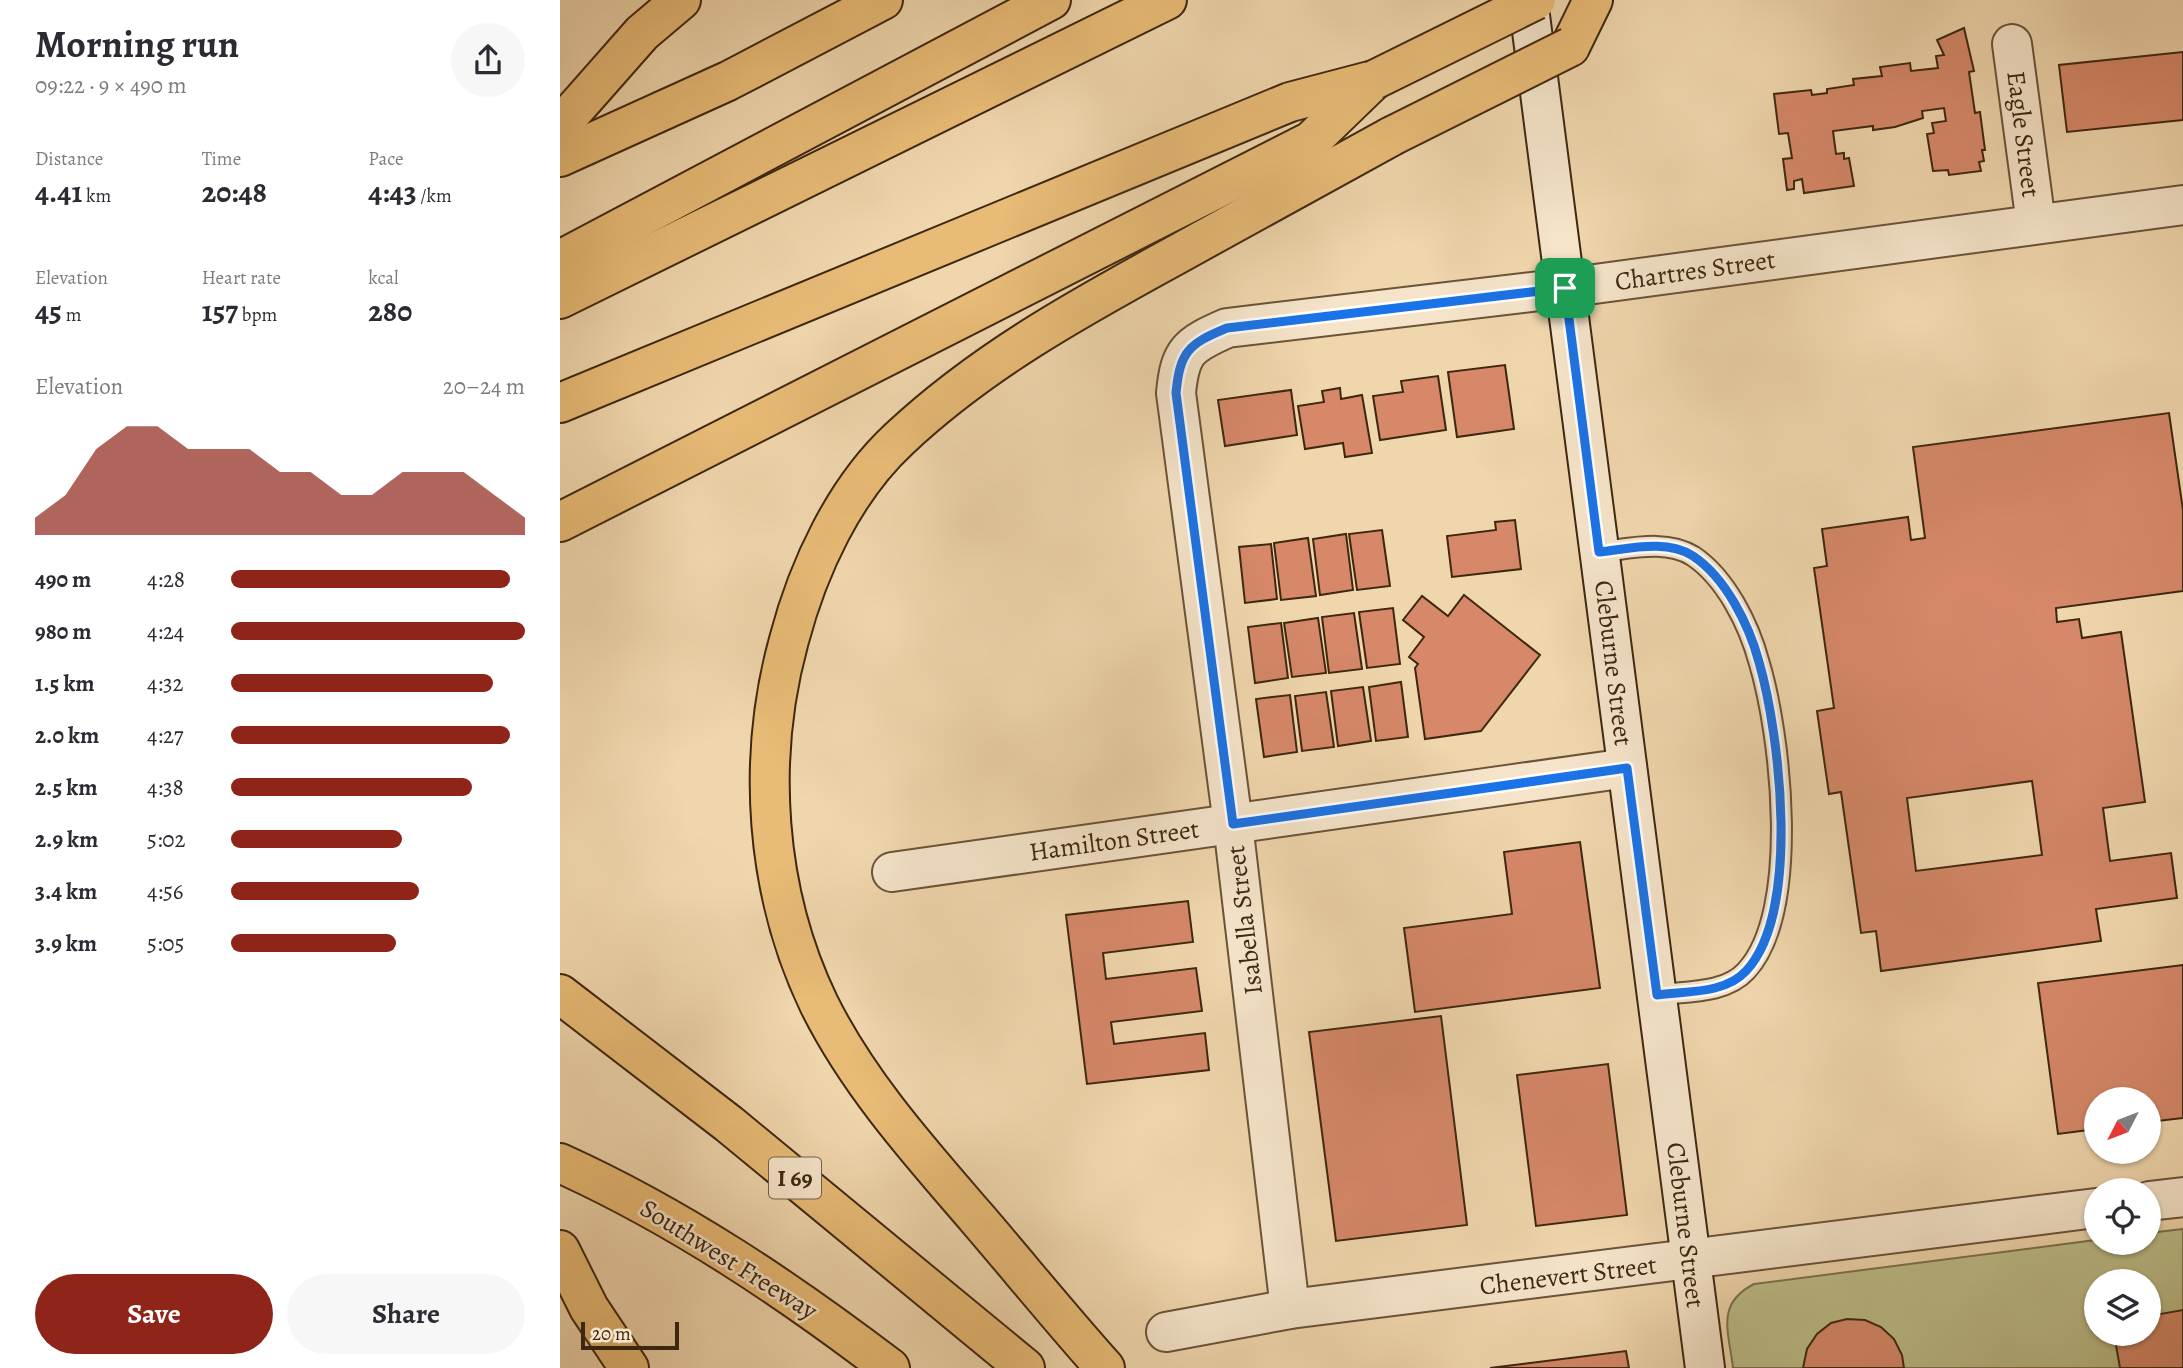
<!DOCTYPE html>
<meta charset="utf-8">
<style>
:root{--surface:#fff;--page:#f7f7f7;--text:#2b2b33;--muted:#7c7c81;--accent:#8f2418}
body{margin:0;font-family:Alegreya,serif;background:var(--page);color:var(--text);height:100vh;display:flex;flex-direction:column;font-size:26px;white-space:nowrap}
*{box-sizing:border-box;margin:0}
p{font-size:23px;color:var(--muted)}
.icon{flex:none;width:38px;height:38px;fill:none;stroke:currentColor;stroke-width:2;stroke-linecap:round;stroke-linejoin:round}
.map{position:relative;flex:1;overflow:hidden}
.panel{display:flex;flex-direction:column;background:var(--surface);width:560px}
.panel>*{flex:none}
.needle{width:46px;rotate:228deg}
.controls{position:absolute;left:1524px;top:1087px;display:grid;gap:14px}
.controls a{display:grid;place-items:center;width:77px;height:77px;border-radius:50%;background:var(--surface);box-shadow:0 2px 5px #0004;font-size:35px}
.scale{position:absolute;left:21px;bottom:18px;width:98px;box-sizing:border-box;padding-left:7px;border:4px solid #3e2710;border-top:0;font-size:19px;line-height:24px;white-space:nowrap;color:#3e2710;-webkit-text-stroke:5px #f5e4ca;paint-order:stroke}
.pin{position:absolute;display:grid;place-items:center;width:60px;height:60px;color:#fff;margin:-30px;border-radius:14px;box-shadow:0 4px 10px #0006}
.round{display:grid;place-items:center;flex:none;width:74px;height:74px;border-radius:37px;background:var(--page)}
.head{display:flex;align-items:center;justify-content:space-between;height:119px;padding:0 35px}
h1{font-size:38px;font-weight:700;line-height:52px}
.figures{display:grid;grid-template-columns:repeat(3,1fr);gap:10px;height:119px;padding:7px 35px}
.figures div{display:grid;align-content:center}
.figures b{font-size:30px;font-weight:700}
.figures small{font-size:19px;font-weight:400}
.figures p{font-size:19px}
.chart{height:196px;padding:14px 35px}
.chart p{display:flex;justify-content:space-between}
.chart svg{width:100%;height:126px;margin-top:7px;fill:var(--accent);opacity:.7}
.primary-button{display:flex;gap:14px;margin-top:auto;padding:14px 35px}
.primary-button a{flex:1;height:80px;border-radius:42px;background:var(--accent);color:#fff;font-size:28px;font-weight:700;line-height:80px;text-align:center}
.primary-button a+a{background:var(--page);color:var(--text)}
ul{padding:0 35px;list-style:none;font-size:23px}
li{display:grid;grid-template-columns:112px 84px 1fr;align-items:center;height:52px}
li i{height:18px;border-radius:9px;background:var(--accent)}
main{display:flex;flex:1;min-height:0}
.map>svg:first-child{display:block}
.green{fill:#bcbd88;stroke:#7d724c;stroke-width:2;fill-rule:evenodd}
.building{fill:#d68869;stroke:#3e2710;stroke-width:2;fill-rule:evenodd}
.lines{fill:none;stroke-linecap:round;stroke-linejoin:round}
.service-casing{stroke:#6a5337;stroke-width:23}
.minor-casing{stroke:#6a5337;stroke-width:42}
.secondary-casing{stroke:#3e2710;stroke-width:42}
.motorway-casing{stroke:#3e2710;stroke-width:42}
.service{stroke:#f5e4ca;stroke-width:19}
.minor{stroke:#f5e4ca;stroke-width:38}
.secondary{stroke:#f5e4ca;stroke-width:38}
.motorway{stroke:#e8bb76;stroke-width:38}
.motorway-bridge-casing{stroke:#3e2710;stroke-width:42;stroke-linecap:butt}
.motorway-bridge{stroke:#e8bb76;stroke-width:38}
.route-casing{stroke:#fff;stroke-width:14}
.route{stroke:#1a73e8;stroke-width:9}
.labels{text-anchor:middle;stroke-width:5;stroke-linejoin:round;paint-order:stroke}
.shield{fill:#f5e4ca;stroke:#756048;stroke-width:2}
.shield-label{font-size:24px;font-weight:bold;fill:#3e2710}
.street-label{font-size:26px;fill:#3e2710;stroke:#f5e4ca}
</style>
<main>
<section class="panel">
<div class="head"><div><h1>Morning run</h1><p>09:22 · 9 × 490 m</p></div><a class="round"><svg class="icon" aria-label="share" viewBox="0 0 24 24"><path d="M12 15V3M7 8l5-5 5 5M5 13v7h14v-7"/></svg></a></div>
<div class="figures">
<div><p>Distance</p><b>4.41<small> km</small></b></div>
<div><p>Time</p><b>20:48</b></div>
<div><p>Pace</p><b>4:43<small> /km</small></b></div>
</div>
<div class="figures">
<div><p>Elevation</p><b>45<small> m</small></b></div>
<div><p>Heart rate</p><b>157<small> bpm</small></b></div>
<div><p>kcal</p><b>280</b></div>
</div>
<div class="chart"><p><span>Elevation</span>20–24 m</p>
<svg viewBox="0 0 160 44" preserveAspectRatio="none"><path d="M0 44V38L10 30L20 14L30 6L40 6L50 14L60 14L70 14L80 22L90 22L100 30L110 30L120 22L130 22L140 22L150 30L160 38V44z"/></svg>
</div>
<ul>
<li><b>490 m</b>4:28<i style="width:95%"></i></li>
<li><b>980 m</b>4:24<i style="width:100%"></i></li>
<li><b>1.5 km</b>4:32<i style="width:89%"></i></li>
<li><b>2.0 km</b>4:27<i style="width:95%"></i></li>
<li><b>2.5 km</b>4:38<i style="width:82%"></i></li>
<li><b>2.9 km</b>5:02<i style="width:58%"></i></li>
<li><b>3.4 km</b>4:56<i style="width:64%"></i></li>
<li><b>3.9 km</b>5:05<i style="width:56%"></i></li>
</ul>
<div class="primary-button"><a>Save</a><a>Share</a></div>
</section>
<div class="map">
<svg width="1623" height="1368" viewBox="0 0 1623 1368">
<rect width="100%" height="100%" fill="#f0d6ad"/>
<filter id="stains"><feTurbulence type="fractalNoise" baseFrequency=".00286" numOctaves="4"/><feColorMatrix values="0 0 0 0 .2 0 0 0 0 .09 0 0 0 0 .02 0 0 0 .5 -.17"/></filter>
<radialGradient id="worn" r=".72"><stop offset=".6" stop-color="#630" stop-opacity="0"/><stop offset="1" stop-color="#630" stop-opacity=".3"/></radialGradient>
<path class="green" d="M 1623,1229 L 1623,1368 L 1173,1368 C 1169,1332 1155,1304 1194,1284 L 1536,1240 L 1536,1242 L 1589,1242 L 1589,1233 ZM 1536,1281 L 1589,1281 L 1589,1334 L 1536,1334 Z"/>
<g class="building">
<path d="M 1404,28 L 1414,71 L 1409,72 L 1415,113 L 1420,112 L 1425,150 L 1422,150 L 1424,161 L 1419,162 L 1421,171 L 1389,175 L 1388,170 L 1373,171 L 1367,134 L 1374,133 L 1372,123 L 1386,121 L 1384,108 L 1362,111 L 1363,118 L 1335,127 L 1313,130 L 1313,126 L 1273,131 L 1276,154 L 1284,153 L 1284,159 L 1289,158 L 1294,186 L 1244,193 L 1242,179 L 1234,181 L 1234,189 L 1227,190 L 1223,159 L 1232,158 L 1228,133 L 1219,134 L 1214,94 L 1251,90 L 1252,95 L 1267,93 L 1267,89 L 1294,85 L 1293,79 L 1322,76 L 1320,67 L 1350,63 L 1351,71 L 1378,68 L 1376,56 L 1384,55 L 1377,40 Z"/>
<path d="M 1623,52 L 1623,120 L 1507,132 L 1499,65 Z"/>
<path d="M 945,365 L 954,429 L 897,437 L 888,372 Z"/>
<path d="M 878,376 L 886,430 L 820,440 L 813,396 L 843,392 L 841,381 Z"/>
<path d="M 780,388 L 781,399 L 802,395 L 812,453 L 785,457 L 783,443 L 745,449 L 738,406 L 764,402 L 762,391 Z"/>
<path d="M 731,390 L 737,435 L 665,446 L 658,400 Z"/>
<path d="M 1609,413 L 1623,510 L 1623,591 L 1496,608 L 1497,622 L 1519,619 L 1522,638 L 1561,632 L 1585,802 L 1543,808 L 1550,861 L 1611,853 L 1617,898 L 1536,909 L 1541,941 L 1321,971 L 1316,931 L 1301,933 L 1281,792 L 1269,794 L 1257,711 L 1274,708 L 1254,568 L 1267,566 L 1262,529 L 1348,517 L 1351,540 L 1365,538 L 1353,447 ZM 1472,781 L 1482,855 L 1356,871 L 1347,798 Z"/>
<path d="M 955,520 L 961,569 L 892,577 L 887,536 L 936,530 L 935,522 Z"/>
<path d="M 822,530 L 830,586 L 797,590 L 789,534 Z"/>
<path d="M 786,534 L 793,590 L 760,595 L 753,539 Z"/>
<path d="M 748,538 L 756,596 L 721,600 L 714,543 Z"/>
<path d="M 711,544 L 717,599 L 685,603 L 679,547 Z"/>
<path d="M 904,595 L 980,655 L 921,731 L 865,739 L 855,668 L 858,664 L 849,657 L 864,637 L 843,620 L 862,596 L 888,616 Z"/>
<path d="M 833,608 L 840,664 L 807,668 L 799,612 Z"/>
<path d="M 794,613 L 802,669 L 769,673 L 762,617 Z"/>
<path d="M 758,618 L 766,673 L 732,677 L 724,623 Z"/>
<path d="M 721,623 L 728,678 L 695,683 L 688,627 Z"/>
<path d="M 841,682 L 848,737 L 816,741 L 809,687 Z"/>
<path d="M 803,687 L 811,741 L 778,746 L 771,691 Z"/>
<path d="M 766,692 L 774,747 L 742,751 L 735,696 Z"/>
<path d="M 730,695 L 737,752 L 704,757 L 696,699 Z"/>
<path d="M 1020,842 L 1040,988 L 855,1012 L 844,928 L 952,914 L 944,852 Z"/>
<path d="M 628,901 L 633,942 L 543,953 L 546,979 L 636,968 L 642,1011 L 551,1022 L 554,1044 L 645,1033 L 649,1070 L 527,1084 L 506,915 Z"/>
<path d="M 1623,965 L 1623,1118 L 1589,1122 L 1589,1099 L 1536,1099 L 1536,1129 L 1498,1134 L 1478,983 Z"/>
<path d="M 881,1016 L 907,1225 L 776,1241 L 749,1032 Z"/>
<path d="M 1048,1064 L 1067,1215 L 976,1226 L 957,1075 Z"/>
<path d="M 1623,1310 L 1623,1368 L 1560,1368 L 1554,1334 L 1589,1334 L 1589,1316 Z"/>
<path d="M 1287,1319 L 1305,1320 L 1321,1327 L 1334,1339 L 1342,1355 L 1344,1368 L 1243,1368 L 1247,1349 L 1257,1334 L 1271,1323 Z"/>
<path d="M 1066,1351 L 1069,1368 L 930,1368 Z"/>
</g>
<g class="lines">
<g class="service-casing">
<path id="service" d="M 1039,552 C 1069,549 1106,539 1133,556 C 1166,578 1189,625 1199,662 C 1221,735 1241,912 1186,971 C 1165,994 1126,991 1097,995"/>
</g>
<g class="minor-casing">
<g id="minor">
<path d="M 1452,44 L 1476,224"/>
<path d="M 332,872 L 1067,768"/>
<path d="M 1589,1201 L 1623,1197"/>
<path d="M 730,1309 L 673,824 L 616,393 C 620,351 628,345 667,328 L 1005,288 L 1623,205"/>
<path d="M 606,1332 L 730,1309 L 1536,1208"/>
</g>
</g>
<g class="secondary-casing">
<path id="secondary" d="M 968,0 L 1145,1368"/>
</g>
<g class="motorway-casing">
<g id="motorway">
<path d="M 1010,47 L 1033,0"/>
<path d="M 0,126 L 82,33 L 121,0"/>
<path d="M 0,157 L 168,81 L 323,0"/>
<path d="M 0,260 L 491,0"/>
<path d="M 0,299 L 607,0"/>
<path d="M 0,403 L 730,102 L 810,81"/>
<path d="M 0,522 L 751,141 L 814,80"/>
<path d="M 0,994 L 169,1124 L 465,1368"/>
<path d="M 0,1163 C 119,1217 226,1289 330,1368"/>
<path d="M 0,1250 L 29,1308 L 69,1368"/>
<path d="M 545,1368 C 501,1319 459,1267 416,1217 C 359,1151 298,1083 259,1004 C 205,892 196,759 229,640 C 248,568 284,490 339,439 C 421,362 517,309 614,256 C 687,216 760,176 832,136"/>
</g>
</g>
<use href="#service" class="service"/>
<use href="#minor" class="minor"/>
<use href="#secondary" class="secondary"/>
<use href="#motorway" class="motorway"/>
<g class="motorway-bridge-casing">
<g id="motorway-bridge">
<path d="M 814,80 L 976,0"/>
<path d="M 832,136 L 1010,47"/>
</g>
</g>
<use href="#motorway-bridge" class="motorway-bridge"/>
</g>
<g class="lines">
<g class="route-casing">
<path id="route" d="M 1005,288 L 1039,552 C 1069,549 1106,539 1133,556 C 1166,578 1189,625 1199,662 C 1220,735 1241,912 1186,971 C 1165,994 1126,991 1097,995 L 1067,768 L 673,824 L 616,393 C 620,352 628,344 667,328 Z"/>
</g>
<use href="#route" class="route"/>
</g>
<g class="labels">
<rect class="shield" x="209" y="1157.5" width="52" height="41" rx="5"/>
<g class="shield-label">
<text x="235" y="1186">I 69</text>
</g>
<g class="street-label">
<text transform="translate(1464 134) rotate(83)" y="9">Eagle Street</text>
<text transform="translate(1135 270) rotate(-8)" y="9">Chartres Street</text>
<text transform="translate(1054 663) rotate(83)" y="9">Cleburne Street</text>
<text transform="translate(554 840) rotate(-8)" y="9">Hamilton Street</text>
<text transform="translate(684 920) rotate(-97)" y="9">Isabella Street</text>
<text transform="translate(1126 1225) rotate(83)" y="9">Cleburne Street</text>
<text transform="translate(169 1259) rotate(32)" y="9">Southwest Freeway</text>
<text transform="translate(1008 1275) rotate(-7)" y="9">Chenevert Street</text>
</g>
</g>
<rect width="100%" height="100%" filter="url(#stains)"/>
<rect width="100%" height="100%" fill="url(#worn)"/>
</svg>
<div class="controls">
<a><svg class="needle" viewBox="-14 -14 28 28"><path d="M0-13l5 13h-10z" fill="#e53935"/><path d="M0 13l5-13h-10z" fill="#7c7c81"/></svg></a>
<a><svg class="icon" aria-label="locate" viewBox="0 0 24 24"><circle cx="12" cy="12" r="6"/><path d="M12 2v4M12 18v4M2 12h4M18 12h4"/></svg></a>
<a><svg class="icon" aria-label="layers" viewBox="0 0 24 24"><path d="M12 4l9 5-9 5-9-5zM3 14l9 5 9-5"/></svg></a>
</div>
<div class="scale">20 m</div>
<div class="pin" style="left:1005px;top:288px;background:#1e9e55"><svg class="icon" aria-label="arrive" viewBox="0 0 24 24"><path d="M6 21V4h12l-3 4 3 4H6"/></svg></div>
</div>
</main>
